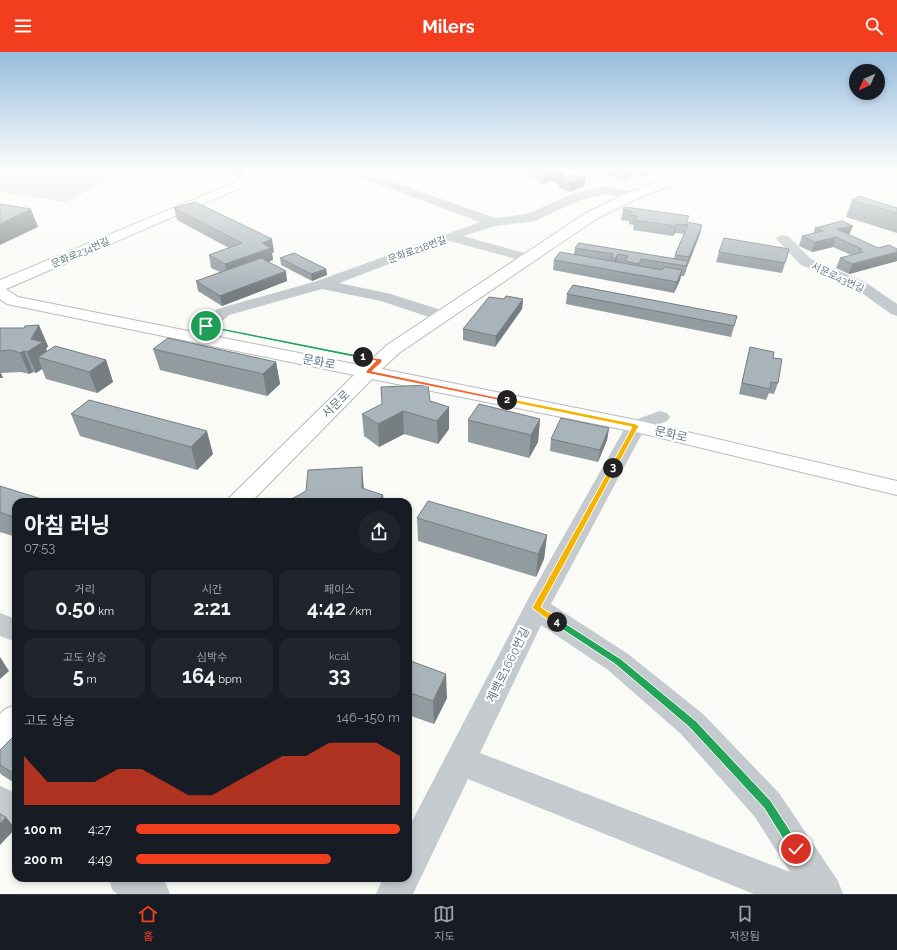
<!DOCTYPE html>
<html lang="ko">
<meta charset="utf-8">
<style>
:root{--surface:#171b24;--page:#20242c;--text:#f1f3f6;--muted:#9ea1a6;--line:#363941;--accent:#f23d1f}
body{margin:0;font-family:Raleway,"Noto Sans KR",sans-serif;background:var(--page);color:var(--text);height:100vh;display:flex;flex-direction:column;font-size:15px;white-space:nowrap}
*{box-sizing:border-box;margin:0}
p{font-size:13px;color:var(--muted)}
.icon{flex:none;width:22px;height:22px;fill:none;stroke:currentColor;stroke-width:2;stroke-linecap:round;stroke-linejoin:round}
.map{position:relative;flex:1;overflow:hidden}
.sheet{position:absolute;left:12px;top:446px;width:400px;height:384px;display:flex;flex-direction:column;background:var(--surface);border-radius:12px;box-shadow:0 2px 6px #0003}
.sheet>*{flex:none}
.needle{width:26px;rotate:225deg}
.controls{position:absolute;left:849px;top:12px;display:grid;gap:8px}
.controls a{display:grid;place-items:center;width:36px;height:36px;border-radius:50%;background:var(--surface);box-shadow:0 2px 6px #0003;font-size:20px}
.pin{position:absolute;display:grid;place-items:center;width:34px;height:34px;color:#fff;margin:-17px;border:2px solid #fff;border-radius:50%;box-shadow:0 1px 4px #0007}
.km{position:absolute;width:20px;height:20px;margin:-10px;border-radius:50%;background:#222;color:#fff;font-size:11px;line-height:20px;text-align:center}
.round{display:grid;place-items:center;flex:none;width:42px;height:42px;border-radius:21px;background:var(--page)}
.summary{display:flex;align-items:center;justify-content:space-between;height:68px;padding:0 12px}
h1{font-size:22px;font-weight:700;line-height:30px}
.stats{display:grid;grid-template-columns:repeat(3,1fr);gap:6px;height:68px;padding:4px 12px}
.stats div{display:grid;align-content:center;border-radius:10px;background:var(--page);text-align:center}
.stats b{font-size:20px;font-weight:700}
.stats small{font-size:11px;font-weight:400}
.stats p{font-size:11px}
.chart{height:112px;padding:8px 12px}
.chart p{display:flex;justify-content:space-between}
.chart svg{width:100%;height:72px;margin-top:4px;fill:var(--accent);opacity:.7}
ul{padding:0 12px;list-style:none;font-size:13px}
li{display:grid;grid-template-columns:64px 48px 1fr;align-items:center;height:30px}
li i{height:10px;border-radius:5px;background:var(--accent)}
header{display:flex;justify-content:space-between;align-items:center;height:52px;padding:0 12px;background:var(--accent);color:#fff;font-size:18px;font-weight:700}
.tabs{display:flex;justify-content:space-around;align-items:center;height:56px;border-top:1px solid var(--line);background:var(--surface);font-size:11px;color:var(--muted)}
.tabs a{display:grid;justify-items:center;gap:2px}
.tabs .current{color:var(--accent)}
.map>svg:first-child{display:block}
.green{fill:#dae0d6}
.lines{fill:none;stroke-linecap:round;stroke-linejoin:round}
.major-casing{stroke:#b5bcc0;stroke-width:2}
.minor{fill:#c4cacd;fill-rule:evenodd}
.major{fill:#fff;fill-rule:evenodd}
.wall{fill:#919ba0}
.shaded-wall{fill:#767e82}
.building{fill:#a9b4ba;stroke:#767e82}
.split-1{fill:#22a559;stroke:#fff}
.split-2{fill:#f0652b;stroke:#fff}
.split-3{fill:#f5b400;stroke:#fff}
.split-4{fill:#f5b400;stroke:#fff}
.split-5{fill:#22a559;stroke:#fff}
.labels{text-anchor:middle;stroke-width:4;stroke-linejoin:round;paint-order:stroke}
.far-street-label{font-size:10px;fill:#627985;stroke:#fff}
.street-label{font-size:12px;fill:#627985;stroke:#fff}
</style>
<header><svg class="icon" aria-label="menu" viewBox="0 0 24 24"><path d="M4 6h16M4 12h16M4 18h16"/></svg>Milers<svg class="icon" aria-label="search" viewBox="0 0 24 24"><circle cx="10" cy="10" r="6"/><path d="M15 15l6 6"/></svg></header>
<div class="map">
<svg width="897" height="842" viewBox="0 0 897 842">
<rect width="100%" height="100%" fill="#fafaf7"/>
<path class="green" d="M 9,119 L 92,119 L 100,122 L 105,130 L 65,150 L 0,140 L 0,121 Z"/>
<g class="lines">
<g class="major-casing">
<g id="major">
<path d="M 262,119 L 277,119 L 275,121 L 6,237 L 18,245 L 364,314 L 387,293 L 586,161 L 625,142 L 688,119 L 704,119 L 702,121 L 634,148 L 596,167 L 399,301 L 382,317 L 636,368 L 897,429 L 897,443 L 636,380 L 372,327 L 251,450 L 226,450 L 230,445 L 354,323 L 7,252 L 0,247 L 0,228 Z"/>
<path d="M 16,653 L 16,688 L 11,693 L 0,697 L 0,662 L 5,657 Z"/>
</g>
</g>
<g class="minor">
<path d="M 346,119 L 362,119 L 495,166 L 527,162 L 572,142 L 607,134 L 636,141 L 638,144 L 636,147 L 632,148 L 607,142 L 580,148 L 535,169 L 495,174 L 463,184 L 532,203 L 534,206 L 532,209 L 527,210 L 450,189 L 339,231 L 391,242 L 447,260 L 449,264 L 447,268 L 441,269 L 381,249 L 322,237 L 229,263 L 212,278 L 206,279 L 200,278 L 198,274 L 217,257 L 317,229 L 480,170 L 348,121 Z"/>
<path d="M 783,183 L 788,184 L 811,207 L 865,230 L 897,252 L 897,264 L 891,262 L 855,236 L 801,213 L 776,187 L 778,184 Z"/>
<path d="M 660,359 L 667,361 L 670,365 L 667,369 L 644,378 L 551,552 L 628,602 L 703,662 L 779,741 L 838,829 L 843,842 L 754,842 L 468,727 L 413,842 L 376,842 L 383,826 L 408,826 L 408,777 L 527,549 L 626,374 L 629,370 ZM 541,573 L 608,618 L 681,682 L 755,765 L 790,820 L 480,701 Z"/>
<path d="M 0,561 L 16,567 L 16,590 L 0,584 Z"/>
<path d="M 0,734 L 16,741 L 16,777 L 0,769 Z"/>
<path d="M 108,826 L 160,826 L 165,829 L 170,842 L 118,842 L 113,839 Z"/>
</g>
<use href="#major" class="major"/>
</g>
<g class="wall">
<path d="M 225,119 L 249,119 L 240,125 L 226,123 Z"/>
<path d="M 371,119 L 394,119 L 381,123 Z"/>
<path d="M 512,119 L 561,119 L 561,120 L 565,126 L 584,134 L 570,140 L 559,136 L 559,132 L 550,129 L 543,132 L 539,131 L 539,127 Z"/>
<path d="M 593,119 L 633,119 L 632,125 L 625,128 Z"/>
<path d="M 634,119 L 659,119 L 644,125 L 633,122 Z"/>
<path d="M 852,148 L 897,156 L 897,181 L 846,165 Z"/>
<path d="M 625,155 L 687,171 L 702,173 L 700,182 L 687,215 L 686,215 L 684,224 L 681,224 L 680,228 L 674,241 L 553,218 L 554,208 L 574,202 L 575,196 L 674,206 L 675,203 L 684,182 L 675,181 L 673,184 L 633,178 L 634,173 L 629,172 L 629,169 L 621,168 L 623,158 Z"/>
<path d="M 174,156 L 274,200 L 272,201 L 273,208 L 268,210 L 287,229 L 222,254 L 198,239 L 196,229 L 220,220 L 211,216 L 209,203 L 229,196 L 177,168 Z"/>
<path d="M 815,176 L 849,183 L 878,196 L 897,197 L 897,209 L 849,222 L 836,216 L 840,206 L 851,203 L 833,195 L 812,200 L 799,194 L 802,184 L 813,182 Z"/>
<path d="M 719,200 L 785,211 L 782,221 L 716,210 Z"/>
<path d="M 280,206 L 326,217 L 327,223 L 312,229 L 281,213 Z"/>
<path d="M 567,242 L 737,264 L 731,285 L 566,252 Z"/>
<path d="M 504,247 L 523,247 L 522,257 L 495,295 L 463,288 L 463,277 Z"/>
<path d="M 0,276 L 48,294 L 46,297 L 47,299 L 106,308 L 113,330 L 97,341 L 46,327 L 42,317 L 36,321 L 33,320 L 29,322 L 21,320 L 1,321 L 3,326 L 0,326 Z"/>
<path d="M 750,295 L 773,306 L 778,331 L 774,342 L 769,341 L 766,348 L 739,342 L 747,307 Z"/>
<path d="M 153,297 L 276,310 L 280,332 L 267,344 L 160,318 Z"/>
<path d="M 89,348 L 213,402 L 197,418 L 80,384 L 71,362 Z"/>
<path d="M 430,349 L 449,355 L 449,377 L 438,392 L 404,382 L 379,395 L 364,384 L 362,362 Z"/>
<path d="M 540,367 L 538,390 L 529,406 L 468,390 L 468,368 Z"/>
<path d="M 609,376 L 607,388 L 598,410 L 550,399 L 551,387 Z"/>
<path d="M 0,434 L 16,450 L 16,485 L 0,480 Z"/>
<path d="M 417,466 L 547,483 L 544,507 L 536,525 L 418,489 Z"/>
<path d="M 408,608 L 447,646 L 434,672 L 408,663 Z"/>
<path d="M 16,682 L 16,732 L 2,723 L 0,721 L 0,698 Z"/>
</g>
<g class="shaded-wall">
<path d="M 239,119 L 249,119 L 240,125 Z"/>
<path d="M 381,119 L 394,119 L 381,123 Z"/>
<path d="M 556,119 L 561,119 L 560,123 L 565,121 L 564,129 L 560,128 L 560,123 Z"/>
<path d="M 626,119 L 633,119 L 632,125 L 625,128 Z"/>
<path d="M 645,119 L 659,119 L 644,125 Z"/>
<path d="M 551,121 L 550,129 L 543,132 L 544,124 Z"/>
<path d="M 585,125 L 584,134 L 570,140 L 571,131 Z"/>
<path d="M 31,157 L 38,175 L 0,193 L 0,172 Z"/>
<path d="M 676,172 L 675,181 L 673,184 L 675,174 Z"/>
<path d="M 702,173 L 700,182 L 687,215 L 689,205 Z"/>
<path d="M 853,174 L 849,183 L 836,185 L 833,195 L 812,200 L 815,190 L 837,177 Z"/>
<path d="M 272,187 L 274,200 L 272,201 L 273,208 L 228,225 L 225,212 L 262,191 Z"/>
<path d="M 897,200 L 897,209 L 849,222 L 852,212 Z"/>
<path d="M 618,202 L 616,212 L 614,217 L 615,207 Z"/>
<path d="M 641,207 L 639,217 L 637,222 L 639,212 Z"/>
<path d="M 688,209 L 686,219 L 684,224 L 686,214 Z"/>
<path d="M 326,217 L 327,223 L 312,229 L 311,222 Z"/>
<path d="M 682,218 L 680,228 L 674,241 L 677,230 Z"/>
<path d="M 286,219 L 287,229 L 222,254 L 220,244 Z"/>
<path d="M 523,247 L 522,257 L 495,295 L 496,284 Z"/>
<path d="M 39,273 L 48,294 L 46,297 L 51,309 L 38,305 L 42,317 L 36,321 L 27,300 L 31,287 Z"/>
<path d="M 24,299 L 33,320 L 29,322 L 20,301 Z"/>
<path d="M 106,308 L 113,330 L 97,341 L 89,320 Z"/>
<path d="M 276,310 L 280,332 L 267,344 L 263,322 Z"/>
<path d="M 0,320 L 3,326 L 0,326 Z"/>
<path d="M 449,355 L 449,377 L 438,392 L 437,369 Z"/>
<path d="M 403,359 L 404,382 L 379,395 L 378,372 Z"/>
<path d="M 540,367 L 538,390 L 529,406 L 531,383 Z"/>
<path d="M 609,376 L 607,388 L 598,410 L 600,398 Z"/>
<path d="M 207,379 L 213,402 L 197,418 L 191,395 Z"/>
<path d="M 362,415 L 364,438 L 362,436 Z"/>
<path d="M 383,443 L 384,450 L 378,450 Z"/>
<path d="M 547,483 L 544,507 L 536,525 L 538,502 Z"/>
<path d="M 0,605 L 9,619 L 0,627 Z"/>
<path d="M 446,622 L 447,646 L 434,672 L 433,649 Z"/>
<path d="M 6,765 L 15,777 L 0,793 L 0,772 Z"/>
</g>
<g class="building">
<path d="M 541,119 L 556,119 L 565,121 L 560,123 L 551,121 L 544,124 L 539,122 L 545,120 Z"/>
<path d="M 574,122 L 585,125 L 571,131 L 560,128 Z"/>
<path d="M 859,144 L 897,156 L 897,161 L 852,148 Z"/>
<path d="M 195,150 L 272,187 L 262,191 L 271,196 L 225,212 L 209,203 L 242,191 L 174,156 Z"/>
<path d="M 0,152 L 31,157 L 0,172 Z"/>
<path d="M 625,155 L 689,164 L 686,170 L 702,173 L 689,205 L 675,203 L 688,173 L 676,172 L 675,174 L 635,168 L 637,164 L 630,163 L 632,160 L 623,158 Z"/>
<path d="M 842,169 L 853,174 L 837,177 L 878,196 L 889,193 L 897,197 L 897,200 L 852,212 L 840,206 L 863,200 L 858,198 L 862,197 L 836,185 L 815,190 L 802,184 L 823,179 L 815,176 Z"/>
<path d="M 724,186 L 789,197 L 785,211 L 719,200 Z"/>
<path d="M 579,191 L 688,209 L 686,214 L 641,207 L 639,212 L 625,209 L 628,204 L 618,202 L 615,207 L 611,206 L 613,202 L 575,196 Z"/>
<path d="M 560,200 L 662,218 L 664,215 L 682,218 L 677,230 L 554,208 Z"/>
<path d="M 294,201 L 326,217 L 311,222 L 280,206 Z"/>
<path d="M 261,206 L 286,219 L 220,244 L 196,229 Z"/>
<path d="M 573,233 L 737,264 L 734,274 L 567,242 Z"/>
<path d="M 506,244 L 523,247 L 496,284 L 463,277 L 489,245 L 504,247 Z"/>
<path d="M 39,273 L 31,287 L 43,290 L 27,300 L 24,299 L 20,301 L 12,298 L 0,299 L 0,276 L 24,276 L 25,274 Z"/>
<path d="M 168,286 L 276,310 L 263,322 L 153,297 Z"/>
<path d="M 55,294 L 106,308 L 89,320 L 38,305 Z"/>
<path d="M 750,295 L 774,300 L 773,306 L 782,307 L 778,331 L 771,330 L 770,337 L 742,331 Z"/>
<path d="M 428,333 L 430,349 L 449,355 L 437,369 L 403,359 L 378,372 L 362,362 L 382,352 L 381,335 Z"/>
<path d="M 89,348 L 207,379 L 191,395 L 71,362 Z"/>
<path d="M 479,352 L 540,367 L 531,383 L 468,368 Z"/>
<path d="M 561,366 L 609,376 L 600,398 L 551,387 Z"/>
<path d="M 362,415 L 362,436 L 383,443 L 378,450 L 331,450 L 329,449 L 328,450 L 286,450 L 306,439 L 308,418 Z"/>
<path d="M 0,434 L 51,450 L 16,450 L 16,466 L 0,460 Z"/>
<path d="M 428,449 L 547,483 L 538,502 L 417,466 Z"/>
<path d="M 408,608 L 446,622 L 433,649 L 408,640 Z"/>
<path d="M 16,682 L 16,723 L 0,713 L 0,698 Z"/>
<path d="M 0,762 L 6,765 L 0,772 Z"/>
</g>
<linearGradient id="sky" x2="0" y2="1"><stop stop-color="#95bcdd"/><stop offset="0.5" stop-color="#fdfdfb"/><stop offset="1" stop-color="#fdfdfb" stop-opacity="0"/></linearGradient>
<rect width="897" height="237" fill="url(#sky)"/>
<path class="split-1" d="M 206,273 L 363,304 L 366,305 L 363,307 L 204,275 L 203,274 Z"/>
<path class="split-2" d="M 361,304 L 382,307 L 382,310 L 372,319 L 510,348 L 507,350 L 366,321 L 366,319 L 376,309 L 361,306 Z"/>
<path class="split-3" d="M 507,346 L 636,372 L 639,374 L 616,416 L 613,418 L 610,416 L 632,375 L 505,349 L 505,347 Z"/>
<path class="split-4" d="M 611,414 L 616,416 L 541,555 L 560,567 L 560,572 L 554,572 L 532,556 Z"/>
<path class="split-5" d="M 557,566 L 621,607 L 696,669 L 771,749 L 800,794 L 801,797 L 800,801 L 796,802 L 792,801 L 764,756 L 689,675 L 615,612 L 554,572 L 554,567 Z"/>
<g class="labels">
<g class="far-street-label">
<text transform="translate(417 197) rotate(-20)" y="4">문화로218번길</text>
<text transform="translate(80 200) rotate(-23)" y="4">문화로234번길</text>
<text transform="translate(838 225) rotate(25)" y="4">서문로43번길</text>
</g>
<g class="street-label">
<text transform="translate(319 310) rotate(11)" y="4">문화로</text>
<text transform="translate(336 352) rotate(-45)" y="4">서문로</text>
<text transform="translate(671 382) rotate(13)" y="4">문화로</text>
<text transform="translate(508 613) rotate(-64)" y="4">계백로1660번길</text>
</g>
</g>
</svg>
<div class="controls">
<a><svg class="needle" viewBox="-14 -14 28 28"><path d="M0-13l5 13h-10z" fill="#e53935"/><path d="M0 13l5-13h-10z" fill="#9ea1a6"/></svg></a>
</div>
<div class="pin" style="left:206px;top:274px;background:#1e9e55"><svg class="icon" aria-label="arrive" viewBox="0 0 24 24"><path d="M6 21V4h12l-3 4 3 4H6"/></svg></div>
<div class="pin" style="left:796px;top:797px;background:#d93025"><svg class="icon" aria-label="check" viewBox="0 0 24 24"><path d="M5 12l5 5 9-10"/></svg></div>
<b class="km" style="left:363px;top:305px">1</b>
<b class="km" style="left:507px;top:348px">2</b>
<b class="km" style="left:613px;top:416px">3</b>
<b class="km" style="left:557px;top:570px">4</b>
<section class="sheet">
<div class="summary"><div><h1>아침 러닝</h1><p>07:53</p></div><a class="round"><svg class="icon" aria-label="share" viewBox="0 0 24 24"><path d="M12 15V3M7 8l5-5 5 5M5 13v7h14v-7"/></svg></a></div>
<div class="stats">
<div><p>거리</p><b>0.50<small> km</small></b></div>
<div><p>시간</p><b>2:21</b></div>
<div><p>페이스</p><b>4:42<small> /km</small></b></div>
</div>
<div class="stats">
<div><p>고도 상승</p><b>5<small> m</small></b></div>
<div><p>심박수</p><b>164<small> bpm</small></b></div>
<div><p>kcal</p><b>33</b></div>
</div>
<div class="chart"><p><span>고도 상승</span>146–150 m</p>
<svg viewBox="0 0 160 44" preserveAspectRatio="none"><path d="M0 44V14L10 30L20 30L30 30L40 22L50 22L60 30L70 38L80 38L90 30L100 22L110 14L120 14L130 6L140 6L150 6L160 14V44z"/></svg>
</div>
<ul>
<li><b>100 m</b>4:27<i style="width:100%"></i></li>
<li><b>200 m</b>4:49<i style="width:74%"></i></li>
</ul>
</section>
</div>
<nav class="tabs">
<a class="current"><svg class="icon" aria-label="home" viewBox="0 0 24 24"><path d="M3 11l9-7 9 7M6 9v11h12V9"/></svg>홈</a>
<a><svg class="icon" aria-label="map" viewBox="0 0 24 24"><path d="M3 6l6-2 6 2 6-2v14l-6 2-6-2-6 2zM9 4v14M15 6v14"/></svg>지도</a>
<a><svg class="icon" aria-label="saved" viewBox="0 0 24 24"><path d="M7 4h10v16l-5-4-5 4z"/></svg>저장됨</a>
</nav>
